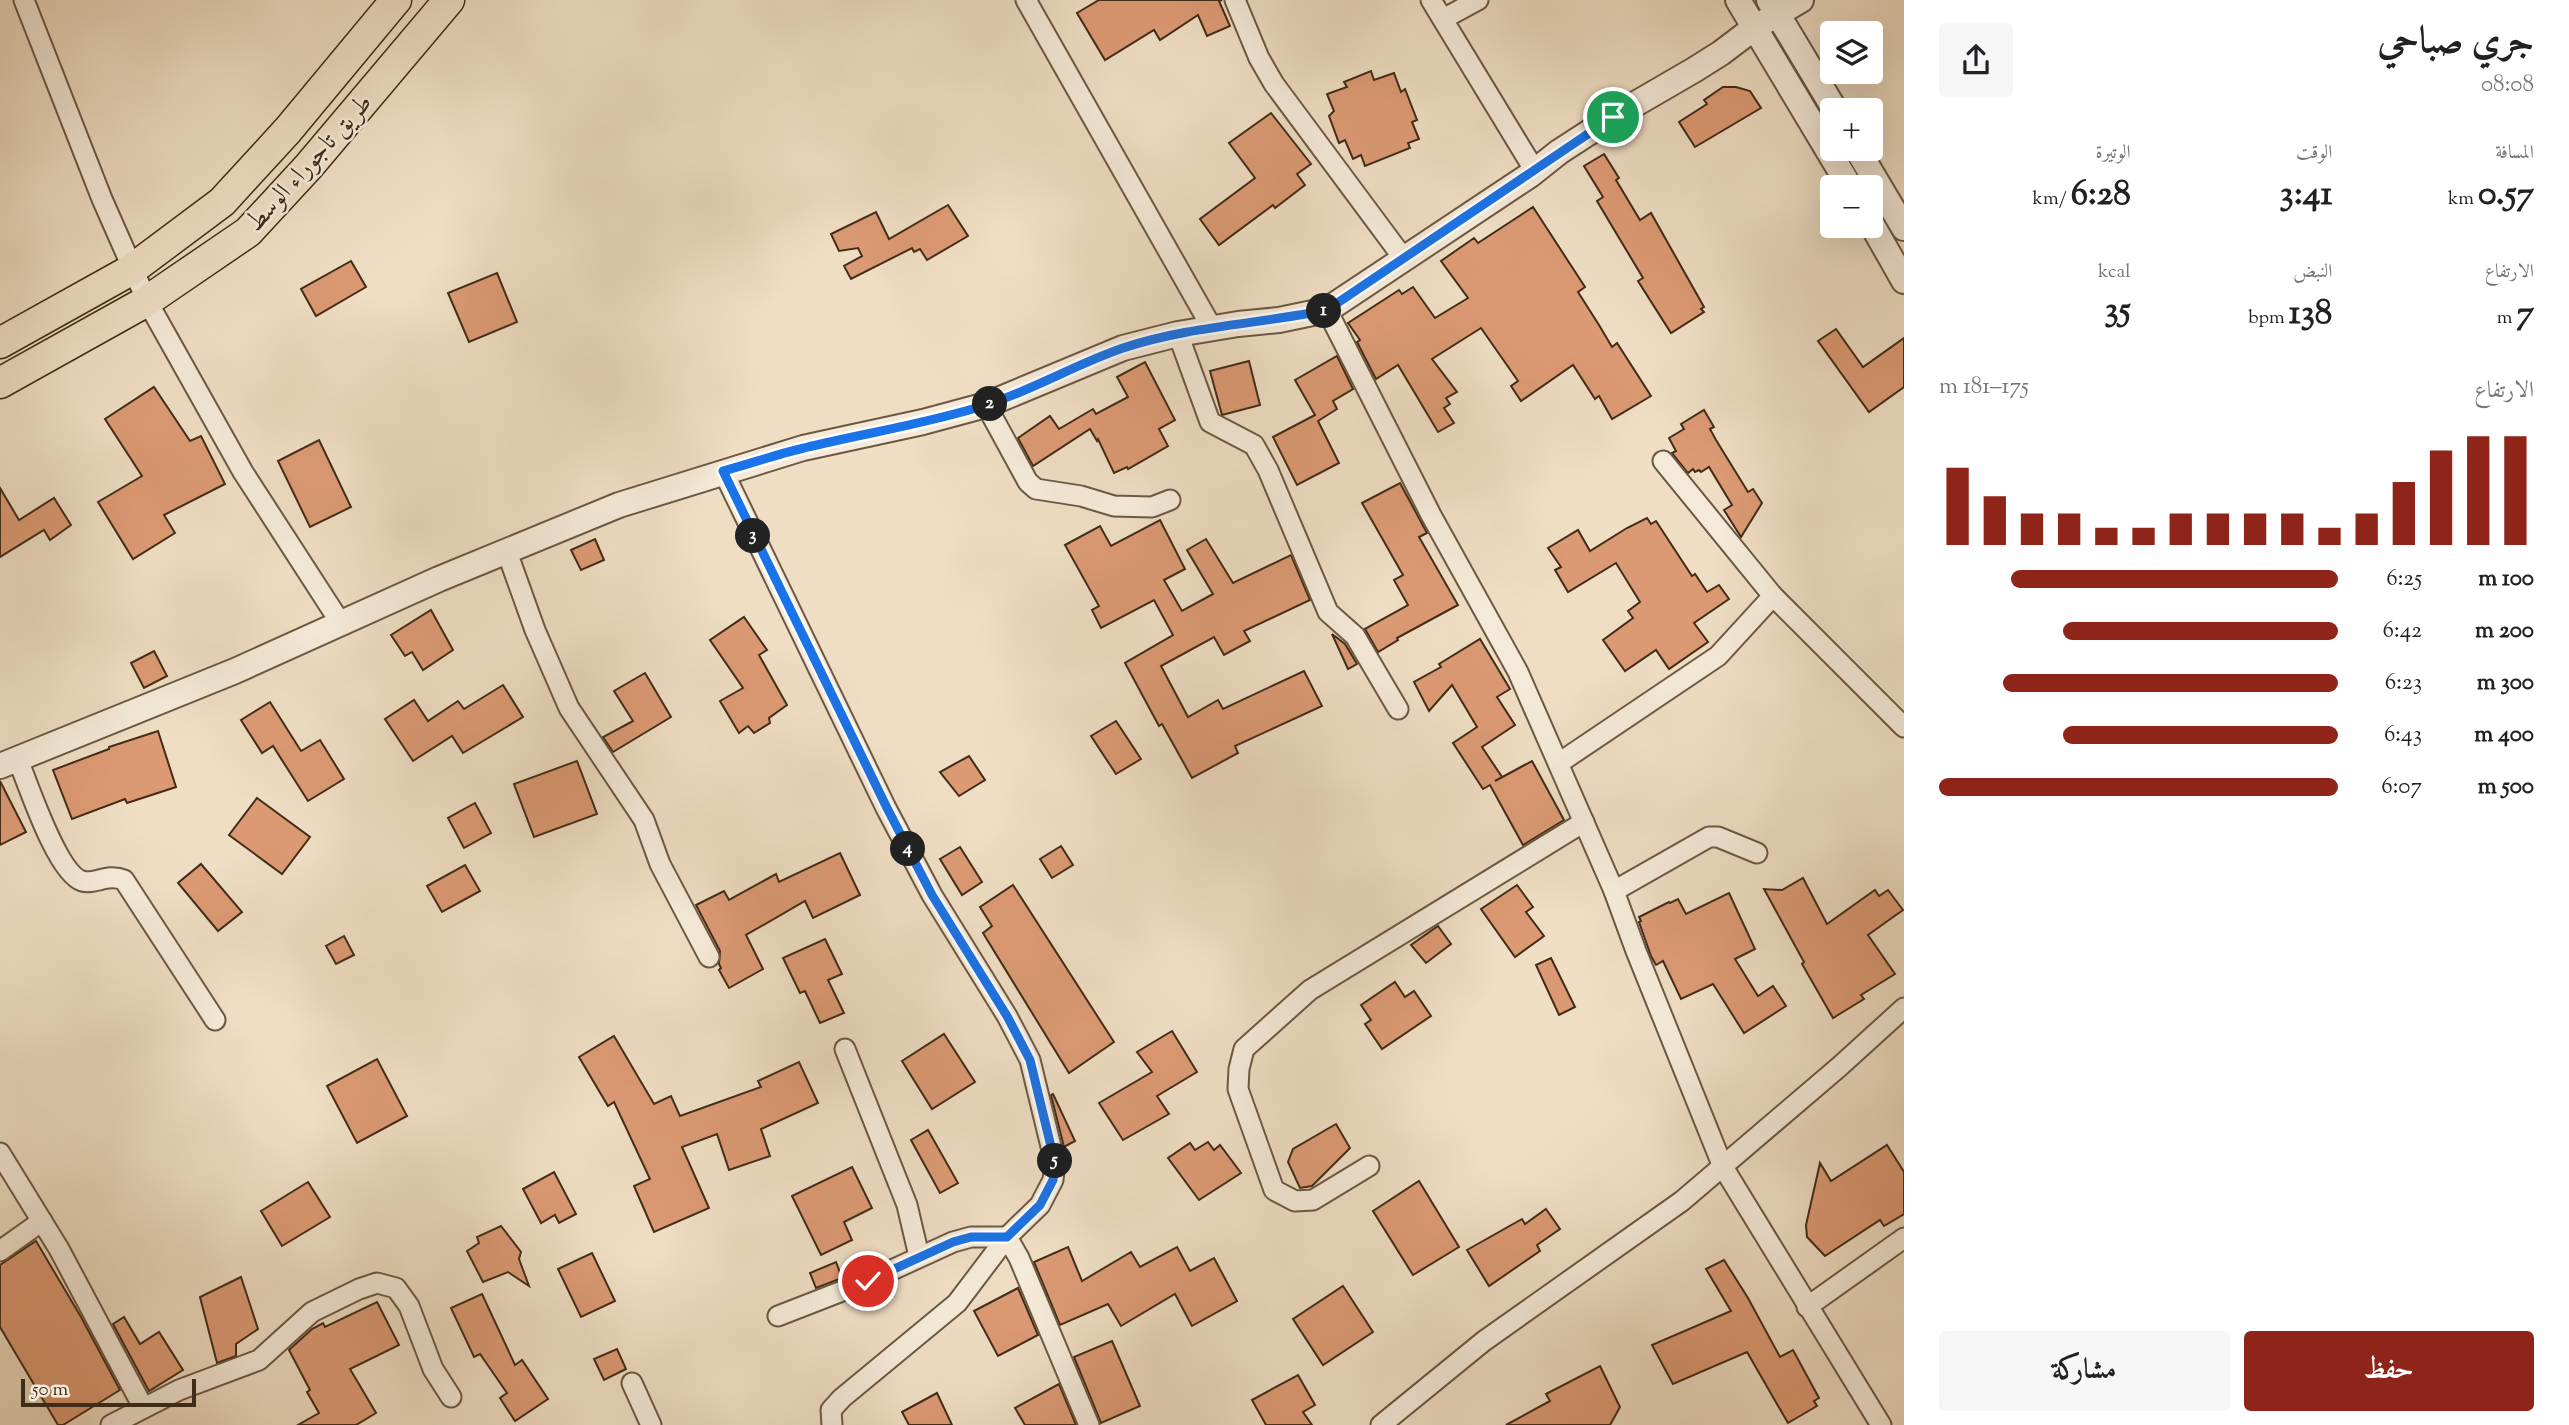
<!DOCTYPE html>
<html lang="ar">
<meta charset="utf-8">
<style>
:root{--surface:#fff;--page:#f6f6f6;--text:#202124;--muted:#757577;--accent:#8f2418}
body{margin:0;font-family:"Sorts Mill Goudy",Amiri,serif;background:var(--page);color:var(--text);direction:rtl;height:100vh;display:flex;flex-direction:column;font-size:26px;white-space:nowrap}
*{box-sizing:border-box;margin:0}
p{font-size:23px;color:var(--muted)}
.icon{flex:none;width:38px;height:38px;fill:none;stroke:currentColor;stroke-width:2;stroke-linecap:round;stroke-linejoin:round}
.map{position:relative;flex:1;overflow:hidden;direction:ltr}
.side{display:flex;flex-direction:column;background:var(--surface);width:665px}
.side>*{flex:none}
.fabs{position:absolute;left:1820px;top:21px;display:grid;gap:14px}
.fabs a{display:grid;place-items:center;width:63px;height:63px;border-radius:7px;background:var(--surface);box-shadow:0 7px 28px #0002;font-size:35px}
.scale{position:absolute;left:21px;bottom:18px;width:175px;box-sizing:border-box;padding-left:7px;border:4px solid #412c17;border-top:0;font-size:19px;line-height:24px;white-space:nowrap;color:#412c17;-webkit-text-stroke:5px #f5ead9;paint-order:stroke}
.pin{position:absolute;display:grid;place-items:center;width:60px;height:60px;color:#fff;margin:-30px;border:4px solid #fff;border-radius:50%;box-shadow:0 2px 7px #0007}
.km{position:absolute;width:35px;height:35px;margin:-18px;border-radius:50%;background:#222;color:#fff;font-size:19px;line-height:35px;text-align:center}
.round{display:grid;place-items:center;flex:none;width:74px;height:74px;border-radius:7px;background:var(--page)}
.overview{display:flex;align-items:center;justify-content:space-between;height:119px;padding:0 35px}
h1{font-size:38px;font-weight:700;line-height:52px}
.stats{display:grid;grid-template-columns:repeat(3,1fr);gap:10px;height:119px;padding:7px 35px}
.stats div{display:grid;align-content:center}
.stats b{font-size:35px;font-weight:700}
.stats small{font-size:19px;font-weight:400}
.stats p{font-size:19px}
.chart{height:196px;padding:14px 35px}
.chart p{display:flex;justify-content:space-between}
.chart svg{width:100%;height:126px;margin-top:7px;stroke:var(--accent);stroke-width:6}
.button{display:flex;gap:14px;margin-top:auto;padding:14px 35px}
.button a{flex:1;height:80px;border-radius:7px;background:var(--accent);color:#fff;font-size:28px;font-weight:700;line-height:80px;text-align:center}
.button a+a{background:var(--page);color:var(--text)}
ul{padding:0 35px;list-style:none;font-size:23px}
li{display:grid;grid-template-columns:112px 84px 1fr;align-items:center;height:52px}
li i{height:18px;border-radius:9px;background:var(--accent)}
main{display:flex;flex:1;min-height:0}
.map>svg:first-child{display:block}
.building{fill:#dc9a74;stroke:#412c17;stroke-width:2}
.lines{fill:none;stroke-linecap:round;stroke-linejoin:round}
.minor-casing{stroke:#6c5842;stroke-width:23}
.tertiary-casing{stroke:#6c5842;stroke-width:28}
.primary-casing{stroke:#412c17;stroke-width:33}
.minor{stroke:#f5ead9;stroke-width:19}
.tertiary{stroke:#f5ead9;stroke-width:24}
.primary{stroke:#efdec4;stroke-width:30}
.route-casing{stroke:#fff;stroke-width:14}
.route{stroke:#1a73e8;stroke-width:9}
.labels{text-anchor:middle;stroke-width:5;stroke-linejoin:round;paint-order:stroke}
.street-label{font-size:26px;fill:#412c17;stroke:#f5ead9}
</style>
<main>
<section class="side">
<div class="overview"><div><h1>جري صباحي</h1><p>08:08</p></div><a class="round"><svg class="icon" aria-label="share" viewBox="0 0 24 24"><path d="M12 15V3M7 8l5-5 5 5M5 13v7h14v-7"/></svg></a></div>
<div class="stats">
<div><p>المسافة</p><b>0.57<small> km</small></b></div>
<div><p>الوقت</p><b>3:41</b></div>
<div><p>الوتيرة</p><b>6:28<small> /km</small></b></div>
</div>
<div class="stats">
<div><p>الارتفاع</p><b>7<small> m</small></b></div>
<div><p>النبض</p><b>138<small> bpm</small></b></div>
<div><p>kcal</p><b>35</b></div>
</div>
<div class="chart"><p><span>الارتفاع</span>175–181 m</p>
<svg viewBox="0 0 160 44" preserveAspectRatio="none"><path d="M5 44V17M15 44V27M25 44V33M35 44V33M45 44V38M55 44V38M65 44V33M75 44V33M85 44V33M95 44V33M105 44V38M115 44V33M125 44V22M135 44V11M145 44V6M155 44V6"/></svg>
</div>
<ul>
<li><b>100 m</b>6:25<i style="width:82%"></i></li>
<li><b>200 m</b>6:42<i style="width:69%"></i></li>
<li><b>300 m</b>6:23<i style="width:84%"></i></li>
<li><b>400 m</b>6:43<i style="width:69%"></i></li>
<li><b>500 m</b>6:07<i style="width:100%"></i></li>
</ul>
<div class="button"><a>حفظ</a><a>مشاركة</a></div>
</section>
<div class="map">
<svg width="1904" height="1425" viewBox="0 0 1904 1425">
<rect width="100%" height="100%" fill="#efdec4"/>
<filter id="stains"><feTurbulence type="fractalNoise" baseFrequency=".00286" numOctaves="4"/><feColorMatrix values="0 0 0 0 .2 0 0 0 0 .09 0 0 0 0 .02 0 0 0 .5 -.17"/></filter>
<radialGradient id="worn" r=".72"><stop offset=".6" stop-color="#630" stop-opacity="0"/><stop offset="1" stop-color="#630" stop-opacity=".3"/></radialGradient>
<g class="building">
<path d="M 1099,0 L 1222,0 L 1219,1 L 1230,26 L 1207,36 L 1198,15 L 1160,40 L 1154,30 L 1105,60 L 1077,13 Z"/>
<path d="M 1371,71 L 1374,80 L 1394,73 L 1401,92 L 1405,89 L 1417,120 L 1412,122 L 1419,139 L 1408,143 L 1410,148 L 1365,166 L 1361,155 L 1353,159 L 1345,140 L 1339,143 L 1329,116 L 1334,111 L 1327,94 L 1347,87 L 1344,82 Z"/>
<path d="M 1723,87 L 1736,87 L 1750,91 L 1761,108 L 1695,147 L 1679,122 L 1707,104 L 1704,100 Z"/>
<path d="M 1271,113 L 1311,164 L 1297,174 L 1305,185 L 1275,208 L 1273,205 L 1219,245 L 1200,219 L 1255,178 L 1229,143 Z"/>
<path d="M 1604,154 L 1619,178 L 1616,180 L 1640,220 L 1651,213 L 1704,307 L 1701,309 L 1704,312 L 1671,333 L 1638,281 L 1643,278 L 1597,201 L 1603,197 L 1584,166 Z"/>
<path d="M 948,205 L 968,236 L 927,260 L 920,249 L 914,252 L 912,248 L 851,279 L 844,266 L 862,256 L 858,248 L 839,251 L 831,234 L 876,212 L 889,239 Z"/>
<path d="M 1533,207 L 1585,287 L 1578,292 L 1599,325 L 1612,347 L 1617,343 L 1651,396 L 1612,419 L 1599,396 L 1595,399 L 1573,365 L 1521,401 L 1511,386 L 1518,381 L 1481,328 L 1432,359 L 1457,392 L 1446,398 L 1450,404 L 1444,408 L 1454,423 L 1438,432 L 1398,365 L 1376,379 L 1357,342 L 1360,340 L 1348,323 L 1399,290 L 1402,294 L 1413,287 L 1435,318 L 1468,298 L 1441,261 L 1474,238 L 1478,243 Z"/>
<path d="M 351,261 L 366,287 L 316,316 L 301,289 Z"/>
<path d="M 497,273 L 517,322 L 469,342 L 448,293 Z"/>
<path d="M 1836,329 L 1863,367 L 1904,338 L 1904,387 L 1869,412 L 1818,341 Z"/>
<path d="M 1337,356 L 1353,389 L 1333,401 L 1337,409 L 1318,421 L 1339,463 L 1297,485 L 1273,437 L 1315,415 L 1295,380 Z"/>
<path d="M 1249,361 L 1260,405 L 1222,415 L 1210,371 Z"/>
<path d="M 1145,362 L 1175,420 L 1159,429 L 1168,446 L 1128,469 L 1127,467 L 1114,473 L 1098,439 L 1097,441 L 1090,429 L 1033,466 L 1018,438 L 1050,416 L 1059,429 L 1093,409 L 1096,414 L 1128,397 L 1117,377 Z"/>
<path d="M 154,387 L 190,441 L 201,436 L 225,484 L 164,515 L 175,533 L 133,559 L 98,502 L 142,476 L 105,419 Z"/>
<path d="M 1704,410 L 1714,427 L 1710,429 L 1716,440 L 1748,492 L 1753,489 L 1762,503 L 1741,537 L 1724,510 L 1732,505 L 1709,467 L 1701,472 L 1699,470 L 1695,472 L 1693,469 L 1688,473 L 1672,453 L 1676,451 L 1669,438 L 1684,429 L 1681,424 Z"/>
<path d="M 319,440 L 351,507 L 310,527 L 278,461 Z"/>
<path d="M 1400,483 L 1427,533 L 1419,537 L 1458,605 L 1397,638 L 1398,640 L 1378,652 L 1365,629 L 1408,605 L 1394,580 L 1403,575 L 1362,503 Z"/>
<path d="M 0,488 L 19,520 L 54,498 L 71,525 L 50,540 L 44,530 L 0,557 Z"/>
<path d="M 1647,518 L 1651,524 L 1656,521 L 1692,576 L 1695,574 L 1707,592 L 1719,585 L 1729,599 L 1694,623 L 1708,642 L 1669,669 L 1656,650 L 1625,671 L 1603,640 L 1633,618 L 1628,611 L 1640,602 L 1616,563 L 1568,592 L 1555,570 L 1561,567 L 1548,548 L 1578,530 L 1590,551 L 1627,528 Z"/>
<path d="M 1160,520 L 1185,569 L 1164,580 L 1182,611 L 1213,594 L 1187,550 L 1206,539 L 1233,583 L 1291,555 L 1310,600 L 1244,631 L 1250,641 L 1224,655 L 1214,637 L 1161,666 L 1188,717 L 1218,700 L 1223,709 L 1304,671 L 1322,706 L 1235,746 L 1238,753 L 1192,778 L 1162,724 L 1159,726 L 1125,663 L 1173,635 L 1154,600 L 1101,628 L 1092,610 L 1099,606 L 1065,545 L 1100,526 L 1111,546 Z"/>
<path d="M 595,539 L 604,560 L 581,570 L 571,550 Z"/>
<path d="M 431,610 L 453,650 L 423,670 L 412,652 L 405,656 L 391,635 Z"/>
<path d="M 744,617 L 767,650 L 759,655 L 787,705 L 769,718 L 770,723 L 754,733 L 748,726 L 739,733 L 720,701 L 743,688 L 710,640 Z"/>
<path d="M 1332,634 L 1345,644 L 1357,664 L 1348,669 Z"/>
<path d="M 1480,639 L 1510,689 L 1497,697 L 1515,725 L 1482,747 L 1502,777 L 1495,781 L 1532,761 L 1564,820 L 1523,845 L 1490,785 L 1483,789 L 1453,743 L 1477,727 L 1452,685 L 1429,711 L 1414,682 L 1441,667 L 1439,664 Z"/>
<path d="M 154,651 L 167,676 L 144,688 L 131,663 Z"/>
<path d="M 645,673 L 671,717 L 613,752 L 603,737 L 633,721 L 614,691 Z"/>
<path d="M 503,685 L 523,717 L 463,753 L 452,736 L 413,761 L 385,719 L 414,700 L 428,721 L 458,701 L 464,709 Z"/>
<path d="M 270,702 L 301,751 L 320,740 L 344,779 L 308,801 L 273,746 L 262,753 L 241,720 Z"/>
<path d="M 1116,721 L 1141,759 L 1116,774 L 1091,736 Z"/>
<path d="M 158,731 L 176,787 L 127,803 L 125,799 L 72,819 L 53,770 L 109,749 L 109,747 Z"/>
<path d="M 969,756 L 985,780 L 959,796 L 940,772 Z"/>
<path d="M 577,761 L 597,814 L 534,837 L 514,784 Z"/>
<path d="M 0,781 L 26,832 L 0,845 Z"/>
<path d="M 257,798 L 310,837 L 282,874 L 229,835 Z"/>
<path d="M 475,803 L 491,833 L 464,848 L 448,818 Z"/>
<path d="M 1061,846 L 1073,865 L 1052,878 L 1040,859 Z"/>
<path d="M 960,847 L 982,882 L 962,895 L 940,859 Z"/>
<path d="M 840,853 L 860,895 L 813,918 L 805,901 L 746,935 L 763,969 L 729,988 L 719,970 L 721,968 L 719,964 L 720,951 L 696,905 L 724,891 L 729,900 L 776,874 L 779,882 Z"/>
<path d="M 201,864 L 242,912 L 218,931 L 178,883 Z"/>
<path d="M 465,865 L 480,891 L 442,912 L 427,886 Z"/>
<path d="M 1803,878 L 1827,924 L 1875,890 L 1879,896 L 1888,890 L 1903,910 L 1868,935 L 1895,974 L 1861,995 L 1864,999 L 1833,1018 L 1802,964 L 1804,962 L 1764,889 L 1782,890 Z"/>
<path d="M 1013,885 L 1114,1042 L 1069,1073 L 983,933 L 992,926 L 980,907 Z"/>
<path d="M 1517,885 L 1533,907 L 1526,912 L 1544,936 L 1515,957 L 1481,909 Z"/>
<path d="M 1729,893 L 1755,949 L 1735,959 L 1758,996 L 1773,986 L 1786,1006 L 1744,1033 L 1713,984 L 1681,999 L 1663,961 L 1656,965 L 1651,956 L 1639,922 L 1641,921 L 1639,917 L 1669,902 L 1670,903 L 1678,899 L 1686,914 Z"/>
<path d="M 1438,926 L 1451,944 L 1426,963 L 1411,945 Z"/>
<path d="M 344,936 L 354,955 L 336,964 L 326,946 Z"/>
<path d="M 825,939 L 842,974 L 828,980 L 844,1013 L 820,1023 L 805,991 L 800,993 L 783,958 Z"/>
<path d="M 1551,958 L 1575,1007 L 1559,1015 L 1536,965 Z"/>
<path d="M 1395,982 L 1405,997 L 1414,991 L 1431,1016 L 1382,1049 L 1365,1024 L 1371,1020 L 1361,1005 Z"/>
<path d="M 1172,1031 L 1197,1072 L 1157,1096 L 1169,1114 L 1123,1140 L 1099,1103 L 1152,1072 L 1137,1052 Z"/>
<path d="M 944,1034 L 975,1082 L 932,1109 L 902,1061 Z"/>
<path d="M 614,1036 L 654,1104 L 671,1096 L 680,1116 L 761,1087 L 758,1081 L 799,1062 L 818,1103 L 761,1129 L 770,1156 L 729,1170 L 717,1134 L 682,1147 L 709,1208 L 654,1232 L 634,1186 L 650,1179 L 614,1102 L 608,1106 L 579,1057 Z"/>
<path d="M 377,1059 L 407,1116 L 357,1143 L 327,1086 Z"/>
<path d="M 1053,1094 L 1075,1141 L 1064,1147 L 1051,1095 Z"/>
<path d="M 1336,1124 L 1350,1148 L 1312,1186 L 1300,1188 L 1288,1162 L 1293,1149 Z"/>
<path d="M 928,1130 L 958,1183 L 940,1193 L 911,1140 Z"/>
<path d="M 1208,1142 L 1214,1150 L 1220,1145 L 1241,1173 L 1199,1200 L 1168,1158 L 1190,1143 L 1195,1150 Z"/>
<path d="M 1887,1145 L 1904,1172 L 1904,1214 L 1884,1226 L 1880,1220 L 1825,1256 L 1807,1237 L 1806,1225 L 1820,1163 L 1831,1181 Z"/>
<path d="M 852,1167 L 872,1208 L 844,1222 L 852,1240 L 821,1255 L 792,1196 Z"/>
<path d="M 554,1172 L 576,1214 L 559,1223 L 555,1215 L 541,1223 L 523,1189 Z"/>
<path d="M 1419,1181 L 1459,1247 L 1413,1275 L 1373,1211 Z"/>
<path d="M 308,1182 L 330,1217 L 282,1246 L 261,1211 Z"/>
<path d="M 1546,1209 L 1560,1229 L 1537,1245 L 1540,1251 L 1489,1286 L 1467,1250 L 1522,1219 L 1525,1224 Z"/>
<path d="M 501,1226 L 521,1252 L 519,1259 L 529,1286 L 508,1272 L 483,1282 L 467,1251 L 479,1243 L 477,1237 Z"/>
<path d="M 36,1241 L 81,1317 L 120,1390 L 63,1425 L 58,1425 L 0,1327 L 0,1265 Z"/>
<path d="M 1068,1247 L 1082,1281 L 1131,1252 L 1140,1267 L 1177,1247 L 1190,1271 L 1214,1258 L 1237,1301 L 1192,1326 L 1175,1294 L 1121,1326 L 1108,1304 L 1060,1325 L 1034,1262 Z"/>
<path d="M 592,1253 L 615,1301 L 581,1317 L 558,1269 Z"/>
<path d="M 1724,1260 L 1748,1298 L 1780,1357 L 1793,1350 L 1819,1398 L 1814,1401 L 1817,1406 L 1788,1423 L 1747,1352 L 1673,1384 L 1652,1345 L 1731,1311 L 1706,1269 Z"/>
<path d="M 836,1262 L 842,1278 L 816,1288 L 810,1273 Z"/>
<path d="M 241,1277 L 258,1329 L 236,1344 L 236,1356 L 217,1363 L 200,1297 Z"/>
<path d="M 1343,1286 L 1373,1332 L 1323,1365 L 1293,1319 Z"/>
<path d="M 1018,1288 L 1038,1335 L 998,1356 L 974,1311 Z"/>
<path d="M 482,1294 L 515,1365 L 522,1360 L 548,1399 L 515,1421 L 500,1398 L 507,1393 L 480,1354 L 474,1357 L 451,1308 Z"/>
<path d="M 377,1302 L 399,1345 L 350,1369 L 376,1413 L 356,1425 L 298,1425 L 319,1413 L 307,1392 L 310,1390 L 289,1350 L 312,1329 L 323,1323 L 325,1327 Z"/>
<path d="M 124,1317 L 140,1344 L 159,1332 L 183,1370 L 149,1391 L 113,1324 Z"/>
<path d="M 1112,1341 L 1140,1406 L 1101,1423 L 1074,1357 Z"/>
<path d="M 617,1349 L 626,1369 L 604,1380 L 594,1359 Z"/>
<path d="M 1600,1366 L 1620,1407 L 1610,1425 L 1506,1425 L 1550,1401 L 1546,1394 Z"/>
<path d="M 1298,1375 L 1315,1405 L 1303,1412 L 1312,1425 L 1266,1425 L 1252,1400 Z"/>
<path d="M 1059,1384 L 1076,1425 L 1025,1425 L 1015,1408 Z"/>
<path d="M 937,1393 L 952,1425 L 909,1425 L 902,1412 Z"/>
</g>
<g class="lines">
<g class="minor-casing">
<g id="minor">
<path d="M 24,0 L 102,199 L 147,301 L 243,472 L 340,622"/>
<path d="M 1026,0 L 1212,328"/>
<path d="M 1235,0 L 1259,58 L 1274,84 L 1404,259"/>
<path d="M 1431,0 L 1535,171"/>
<path d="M 1443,19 L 1478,0"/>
<path d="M 1327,310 L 1431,515 L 1518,672 L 1614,891 L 1636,951 L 1723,1167 L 1881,1425"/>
<path d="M 1178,334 L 1210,422 L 1254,445 L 1268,470 L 1328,612 L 1355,636 L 1398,709"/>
<path d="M 986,405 L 1028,482 L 1036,489 L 1081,496 L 1114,506 L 1152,507 L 1170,500"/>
<path d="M 1663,461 L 1773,596 L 1904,727"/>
<path d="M 723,471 L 886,808 L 932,895 L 1007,1016 L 1030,1060 L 1055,1163 L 1053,1180 L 1040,1205 L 1007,1237 L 957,1303 L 842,1398 L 831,1410 L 832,1425"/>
<path d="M 507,552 L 535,630 L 569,708 L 644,820 L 660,864 L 709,957"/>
<path d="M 17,757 C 28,784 57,873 82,881 C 95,885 107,873 124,880 L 215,1020"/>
<path d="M 1559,763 L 1718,656 L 1773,596"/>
<path d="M 1614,891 L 1709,837 L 1718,837 L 1757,853"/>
<path d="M 845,1049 L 907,1205 L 919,1256"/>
<path d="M 0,1153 L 59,1249 L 143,1407"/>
<path d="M 1369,1166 L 1313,1200 L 1295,1201 L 1274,1190 L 1238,1089 L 1239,1069 L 1244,1049 L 1310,990 L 1584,822"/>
<path d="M 1007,1237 L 1019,1258 L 1089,1425"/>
<path d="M 0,1251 L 42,1221"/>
<path d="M 1807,1307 L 1904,1238"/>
<path d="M 778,1316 L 868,1281 L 953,1242 L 971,1237 L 1007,1237"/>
<path d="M 632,1383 L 651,1425"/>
<path d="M 111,1425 L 179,1390 L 259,1360 L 312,1312 L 359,1289 L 377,1283 L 396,1288 L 409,1306 L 433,1369 L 451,1397"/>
<path d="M 1381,1425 L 1484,1341 L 1682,1201 L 1839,1067 L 1904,1008"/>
</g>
</g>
<g class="tertiary-casing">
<g id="tertiary">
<path d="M 1738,0 L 1850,187"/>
<path d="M 1769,0 L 1835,110"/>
<path d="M 1857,149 L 1904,228"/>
<path d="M 1871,223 L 1904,281"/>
<path d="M 0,766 L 235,671 L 439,579 L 619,505 L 803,448 L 923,422 L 986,405 L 1123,348 L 1178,334 L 1238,324 L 1279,320 L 1327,310 L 1530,175 L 1559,152 L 1613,117 L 1694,70 L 1721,53 L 1754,28 L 1801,0"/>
</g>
</g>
<g class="primary-casing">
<g id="primary">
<path d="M 0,343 L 131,270 L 222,202 L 288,130 L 396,0"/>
<path d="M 0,383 L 147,301 L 248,232 L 309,166 L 449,0"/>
</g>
</g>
<use href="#minor" class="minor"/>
<use href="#tertiary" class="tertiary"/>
<use href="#primary" class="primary"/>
</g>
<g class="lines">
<g class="route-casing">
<path id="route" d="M 868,1281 L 953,1242 L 971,1237 L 1007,1237 L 1040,1205 L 1053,1180 L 1055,1163 L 1030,1060 L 1007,1016 L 932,895 L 887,808 L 723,471 C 750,464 777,454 804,448 C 865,433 926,424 986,405 C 1033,390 1076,364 1123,348 C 1189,326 1259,324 1327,310 L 1613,117"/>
</g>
<use href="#route" class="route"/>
</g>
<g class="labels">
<g class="street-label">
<text transform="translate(308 162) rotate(-48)" y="9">طريق تاجوراء الوسط</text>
</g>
</g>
<rect width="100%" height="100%" filter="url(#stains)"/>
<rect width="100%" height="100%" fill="url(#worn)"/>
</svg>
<div class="fabs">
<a><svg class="icon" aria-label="layers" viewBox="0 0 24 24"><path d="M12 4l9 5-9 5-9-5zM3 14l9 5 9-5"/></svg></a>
<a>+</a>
<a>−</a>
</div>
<div class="scale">50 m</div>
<div class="pin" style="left:1613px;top:117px;background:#1e9e55"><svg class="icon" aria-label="arrive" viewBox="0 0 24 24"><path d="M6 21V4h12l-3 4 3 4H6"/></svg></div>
<div class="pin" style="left:868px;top:1281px;background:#d93025"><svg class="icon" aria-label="check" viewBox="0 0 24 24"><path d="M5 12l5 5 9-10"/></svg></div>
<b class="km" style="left:1324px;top:311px">1</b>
<b class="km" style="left:990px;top:404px">2</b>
<b class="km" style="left:753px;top:536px">3</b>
<b class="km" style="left:908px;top:849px">4</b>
<b class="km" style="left:1055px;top:1161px">5</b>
</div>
</main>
